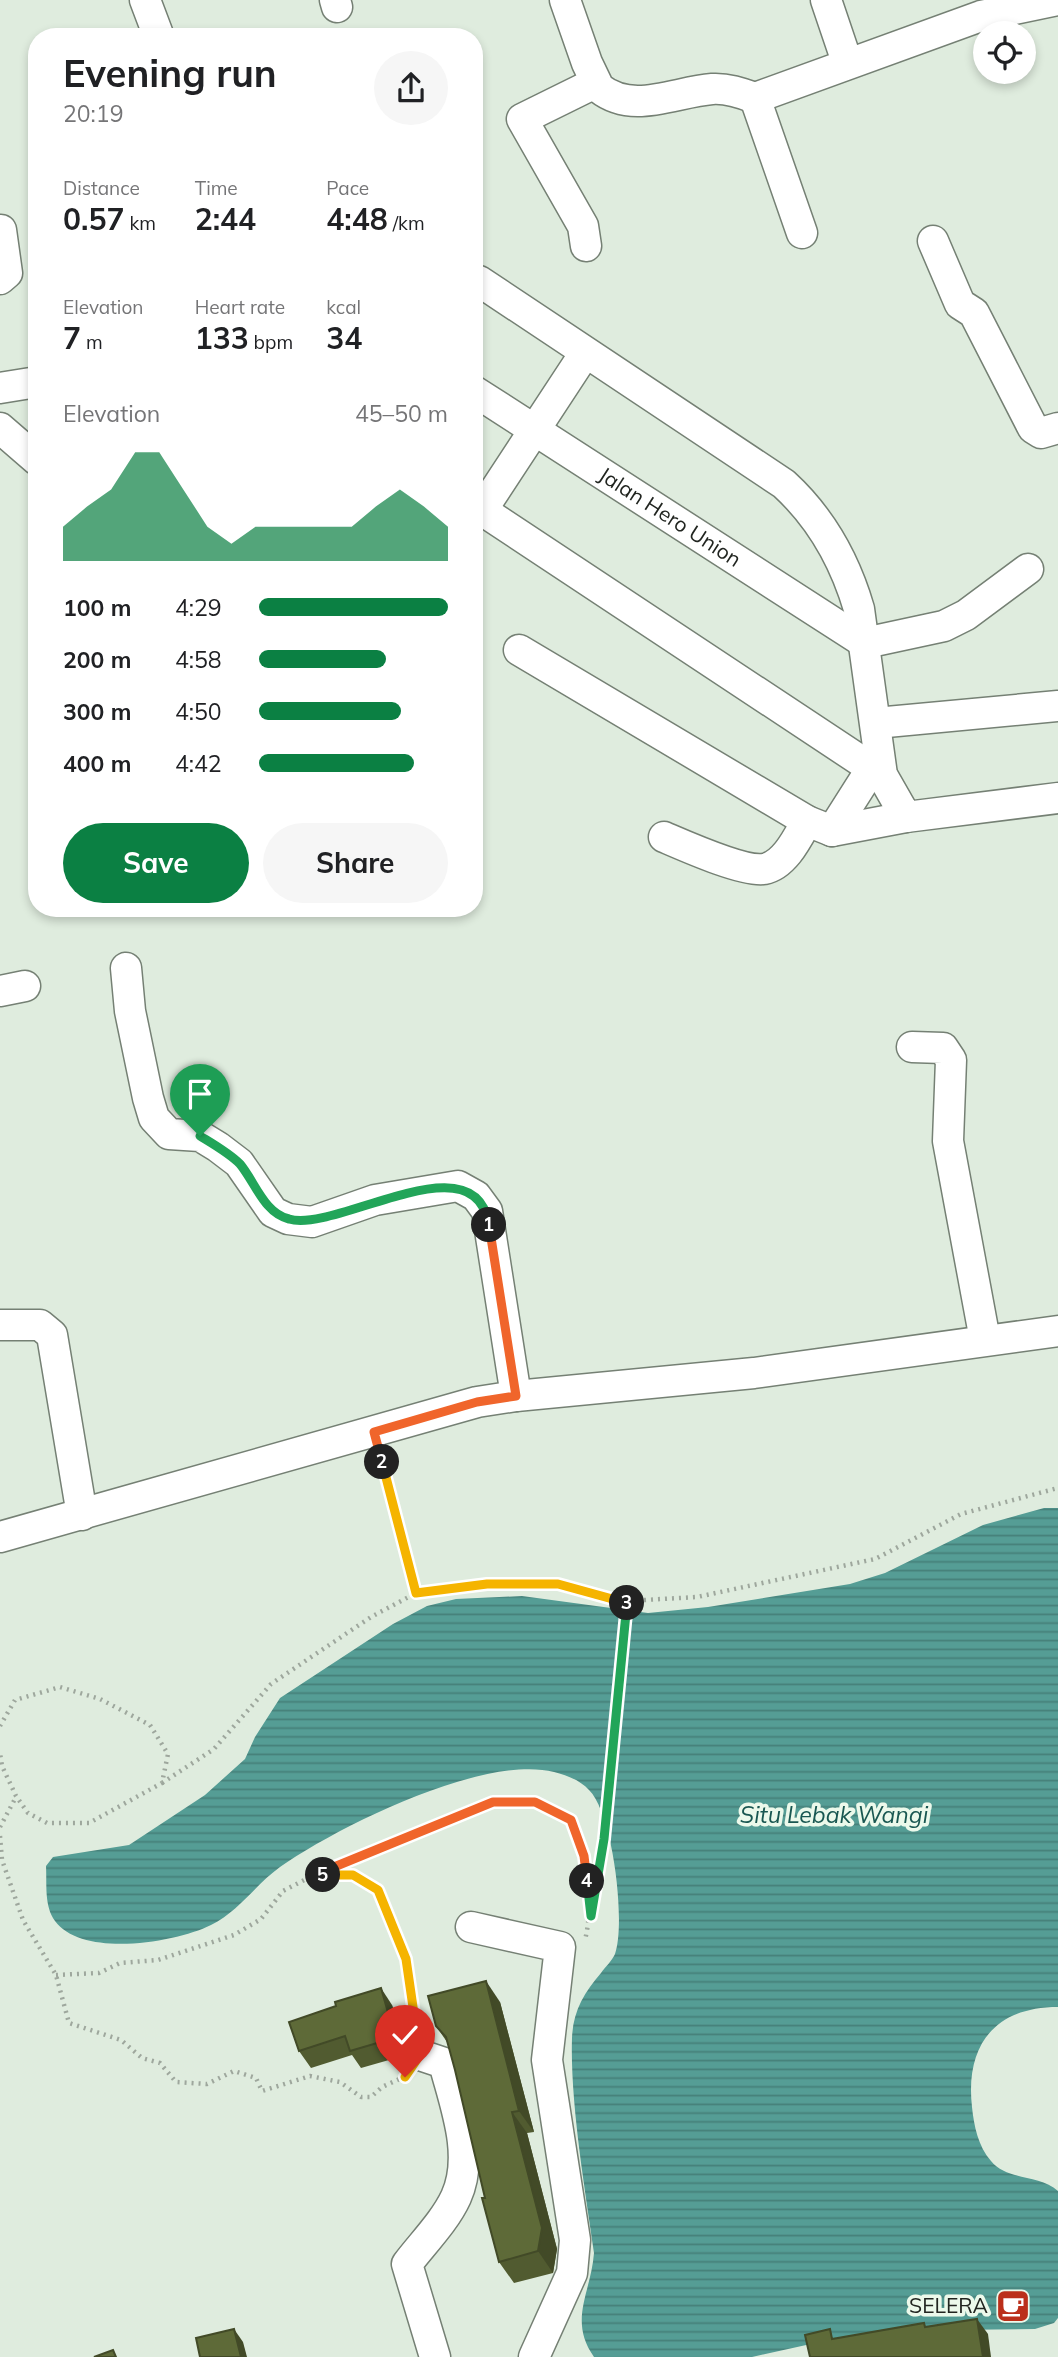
<!DOCTYPE html>
<meta charset="utf-8">
<style>
:root{--surface:#fff;--page:#f6f6f6;--text:#202124;--muted:#757577;--accent:#0b8043}
body{margin:0;font-family:Mulish,sans-serif;background:var(--page);color:var(--text);height:100vh;display:flex;flex-direction:column;font-size:26px;white-space:nowrap}
*{box-sizing:border-box;margin:0}
p{font-size:23px;color:var(--muted)}
.icon{flex:none;width:38px;height:38px;fill:none;stroke:currentColor;stroke-width:2;stroke-linecap:round;stroke-linejoin:round}
.map{position:relative;flex:1;overflow:hidden}
.details{position:absolute;left:28px;top:28px;width:455px;height:889px;display:flex;flex-direction:column;background:var(--surface);border-radius:28px;box-shadow:0 4px 10px #0003}
.details>*{flex:none}
.fabs{position:absolute;left:973px;top:21px;display:grid;gap:14px}
.fabs a{display:grid;place-items:center;width:63px;height:63px;border-radius:50%;background:var(--surface);box-shadow:0 4px 10px #0003;font-size:35px}
.pin{position:absolute;display:grid;place-items:center;width:60px;height:60px;color:#fff;margin:-72px -30px;border-radius:50% 50% 50% 0;rotate:-45deg;box-shadow:0 0 7px #0007}
.pin .icon{rotate:45deg}
.km{position:absolute;width:35px;height:35px;margin:-18px;border-radius:50%;background:#222;color:#fff;font-size:19px;line-height:35px;text-align:center}
.round{display:grid;place-items:center;flex:none;width:74px;height:74px;border-radius:37px;background:var(--page)}
.head{display:flex;align-items:center;justify-content:space-between;height:119px;padding:0 35px}
h1{font-size:38px;font-weight:700;line-height:52px}
.stats{display:grid;grid-template-columns:repeat(3,1fr);gap:10px;height:119px;padding:7px 35px}
.stats div{display:grid;align-content:center}
.stats b{font-size:30px;font-weight:700}
.stats small{font-size:19px;font-weight:400}
.stats p{font-size:19px}
.chart{height:196px;padding:14px 35px}
.chart p{display:flex;justify-content:space-between}
.chart svg{width:100%;height:126px;margin-top:7px;fill:var(--accent);opacity:.7}
.cta{display:flex;gap:14px;margin-top:auto;padding:14px 35px}
.cta a{flex:1;height:80px;border-radius:42px;background:var(--accent);color:#fff;font-size:28px;font-weight:700;line-height:80px;text-align:center}
.cta a+a{background:var(--page);color:var(--text)}
ul{padding:0 35px;list-style:none;font-size:23px}
li{display:grid;grid-template-columns:112px 84px 1fr;align-items:center;height:52px}
li i{height:18px;border-radius:9px;background:var(--accent)}
.map>svg:first-child{display:block}
.water{fill:url(#water-rules)}
.lines{fill:none;stroke-linecap:round;stroke-linejoin:round}
.minor-casing{stroke:#758074;stroke-width:33}
.path{stroke:#9ea79d;stroke-width:4.5;stroke-dasharray:2 5;stroke-linecap:butt}
.minor{stroke:#fff;stroke-width:30}
.wall{fill:#515b30}
.shaded-wall{fill:#424a27}
.building{fill:#5e6a38;stroke:#424a27;stroke-width:2}
.split-1-casing{stroke:#fff;stroke-width:14}
.split-2-casing{stroke:#fff;stroke-width:14}
.split-3-casing{stroke:#fff;stroke-width:14}
.split-4-casing{stroke:#fff;stroke-width:14}
.split-5-casing{stroke:#fff;stroke-width:14}
.split-6-casing{stroke:#fff;stroke-width:14}
.split-1{stroke:#22a559;stroke-width:9}
.split-2{stroke:#f0652b;stroke-width:9}
.split-3{stroke:#f5b400;stroke-width:9}
.split-4{stroke:#22a559;stroke-width:9}
.split-5{stroke:#f0652b;stroke-width:9}
.split-6{stroke:#f5b400;stroke-width:9}
.labels{text-anchor:middle;stroke-width:7;stroke-linejoin:round;paint-order:stroke}
.street-label{font-size:21px;fill:#212520;stroke:#ecf9eb}
.poi-label{font-size:21px;fill:#212520;stroke:#ecf9eb;text-anchor:end}
.water-label{font-size:23px;font-style:italic;fill:#195751;stroke:#ecf9eb}
</style>
<div class="map">
<svg width="1058" height="2357" viewBox="0 0 1058 2357">
<defs>
<pattern id="water-rules" width="6" height="5" patternUnits="userSpaceOnUse" patternTransform="scale(1.75)"><rect width="6" height="5" fill="#559d95"/><path d="M0 2.5h6" fill="none" stroke="#468079"/></pattern>
</defs>
<rect width="100%" height="100%" fill="#dfecde"/>
<path class="water" d="M 1044,1508 L 1058,1508 L 1058,2007 C 995,2007 965,2045 972,2107 C 974,2126 978,2146 991,2161 C 1007,2181 1039,2174 1058,2191 L 1058,2318 L 1054,2323 L 1035,2329 L 948,2330 L 838,2338 L 752,2357 L 594,2357 C 568,2320 591,2293 594,2253 C 585,2189 570,2102 572,2038 C 573,2011 584,1993 601,1973 C 605,1967 612,1961 615,1954 C 626,1923 613,1813 589,1790 C 580,1780 566,1775 554,1772 C 484,1754 337,1827 280,1867 C 255,1885 239,1911 211,1925 C 175,1943 82,1958 55,1921 C 44,1906 47,1884 46,1866 L 53,1857 L 129,1845 L 205,1795 L 245,1759 L 255,1737 L 280,1698 L 393,1624 L 427,1606 L 456,1599 L 522,1596 L 648,1613 L 708,1607 L 850,1584 L 885,1573 L 983,1525 Z"/>
<g class="lines">
<g class="minor-casing">
<g id="minor">
<path d="M 145,0 L 159,37"/>
<path d="M 335,0 L 337,7"/>
<path d="M 565,0 L 587,63 L 599,88 C 633,115 674,92 712,89 C 727,88 741,93 755,98 L 981,16 L 1058,0"/>
<path d="M 826,0 L 847,62"/>
<path d="M 755,98 L 802,233"/>
<path d="M 933,241 L 960,304 L 974,313 L 1033,428 L 1041,433 L 1058,428"/>
<path d="M 586,246 L 583,226 L 522,119 L 595,83"/>
<path d="M 0,279 L 7,273 L 1,230"/>
<path d="M 479,281 L 784,484 C 821,518 845,561 859,609 L 882,775 L 906,817 L 1058,798"/>
<path d="M 0,388 L 37,382"/>
<path id="s1" d="M 474,391 L 865,643"/>
<path d="M 0,428 L 37,460"/>
<path d="M 474,505 L 882,775"/>
<path d="M 482,510 L 585,353"/>
<path d="M 865,643 L 944,626 L 966,615 L 1028,569"/>
<path d="M 519,650 L 807,821 L 832,831 L 906,817"/>
<path d="M 876,723 L 1058,706"/>
<path d="M 832,831 L 872,768"/>
<path d="M 664,837 C 685,846 743,872 764,869 C 785,865 798,837 807,821"/>
<path d="M 126,968 L 130,1011 L 148,1098 L 154,1118 L 169,1134 L 200,1136 L 218,1147 L 239,1163 L 273,1212 L 288,1219 L 312,1222 L 375,1200 L 458,1186 L 476,1196 L 487,1211 L 516,1396"/>
<path d="M 0,991 L 25,986"/>
<path d="M 912,1047 L 943,1048 L 951,1060 L 948,1141 L 985,1340"/>
<path d="M 0,1325 L 40,1325 L 52,1335 L 82,1515"/>
<path d="M 0,1537 L 477,1402 L 516,1396 L 754,1373 L 1058,1331"/>
<path d="M 471,1927 L 560,1947 L 547,2060 L 575,2240 L 572,2273 L 534,2357"/>
<path d="M 420,2055 L 444,2063 C 455,2105 475,2155 456,2197 C 445,2221 423,2243 407,2264 L 435,2357"/>
</g>
</g>
<g class="path">
<path d="M 381,1457 L 416,1593 L 487,1585 L 558,1584 L 627,1601 L 697,1597 L 875,1559 L 961,1514 L 1058,1488"/>
<path d="M 0,1726 L 15,1700 L 60,1687 L 100,1699 L 150,1725 L 168,1754 L 162,1783 L 89,1823 L 47,1823 L 28,1813 L 16,1796 L 2,1766 L 0,1753"/>
<path d="M 162,1783 L 214,1749 L 271,1684 L 371,1617 L 416,1593"/>
<path d="M 0,1827 L 16,1797"/>
<path d="M 0,1836 L 2,1860 L 23,1920 L 56,1975 L 69,2023 L 121,2040 L 142,2058 L 160,2063 L 176,2082 L 207,2084 L 234,2071 L 256,2078 L 262,2091 L 310,2076 L 340,2082 L 361,2097 L 371,2097 L 382,2087 L 406,2076"/>
<path d="M 312,1876 L 353,1875 L 378,1890 L 406,1959 L 416,2030"/>
<path d="M 592,1909 L 604,1839 L 627,1601"/>
<path d="M 56,1975 L 99,1973 L 120,1963 L 158,1960 L 234,1935 L 261,1919 L 283,1891 L 312,1876 L 493,1802 L 535,1802 L 571,1820 C 585,1859 595,1899 585,1940"/>
</g>
<use href="#minor" class="minor"/>
</g>
<g class="wall">
<path d="M 500,2002 L 534,2132 L 527,2133 L 557,2249 L 553,2273 L 514,2283 L 499,2262 L 485,2198 L 455,2070 L 447,2042 L 436,2026 Z"/>
<path d="M 392,2005 L 405,2047 L 403,2056 L 361,2068 L 352,2055 L 311,2068 L 299,2051 Z"/>
</g>
<g class="shaded-wall">
<path d="M 486,1981 L 500,2002 L 534,2132 L 519,2111 Z"/>
<path d="M 381,1988 L 392,2005 L 405,2047 L 403,2056 L 391,2039 Z"/>
<path d="M 512,2112 L 527,2133 L 557,2249 L 553,2273 L 538,2251 Z"/>
<path d="M 977,2319 L 988,2334 L 991,2357 L 983,2357 Z"/>
<path d="M 234,2329 L 243,2342 L 247,2357 L 241,2357 Z"/>
</g>
<g class="building">
<path d="M 486,1981 L 519,2111 L 512,2112 L 542,2228 L 538,2251 L 499,2262 L 482,2198 L 485,2198 L 455,2070 L 446,2037 L 436,2026 L 428,1996 Z"/>
<path d="M 381,1988 L 393,2030 L 391,2039 L 350,2051 L 345,2036 L 299,2051 L 289,2022 L 336,2006 L 335,2002 Z"/>
<path d="M 977,2319 L 983,2357 L 810,2357 L 805,2335 L 830,2329 L 832,2339 L 924,2323 L 925,2327 Z"/>
<path d="M 234,2329 L 241,2357 L 200,2357 L 196,2338 Z"/>
<path d="M 113,2350 L 116,2357 L 94,2357 Z"/>
</g>
<g class="lines">
<g class="split-1-casing">
<path id="split-1" d="M 200,1136 C 213,1144 229,1153 240,1164 C 255,1182 264,1213 289,1219 C 337,1233 475,1138 489,1225"/>
</g>
<g class="split-2-casing">
<path id="split-2" d="M 382,1462 L 374,1432 L 477,1402 L 516,1396 L 489,1225"/>
</g>
<g class="split-3-casing">
<path id="split-3" d="M 382,1462 L 416,1593 L 487,1584 L 558,1584 L 627,1603"/>
</g>
<g class="split-4-casing">
<path id="split-4" d="M 587,1881 L 591,1916 L 604,1839 L 627,1603"/>
</g>
<g class="split-5-casing">
<path id="split-5" d="M 323,1875 L 312,1876 L 493,1802 L 535,1802 L 571,1820 L 584,1856 L 587,1881"/>
</g>
<g class="split-6-casing">
<path id="split-6" d="M 323,1875 L 353,1875 L 378,1890 L 406,1959 L 420,2055 L 405,2077"/>
</g>
<use href="#split-1" class="split-1"/>
<use href="#split-2" class="split-2"/>
<use href="#split-3" class="split-3"/>
<use href="#split-4" class="split-4"/>
<use href="#split-5" class="split-5"/>
<use href="#split-6" class="split-6"/>
</g>
<defs>
<g id="cafe-square" transform="scale(1.75)"><rect x="-9" y="-9" width="18" height="18" rx="4" fill="#bb2f1a" stroke="#ecf9eb"/><path d="M-5.5-4.5H6V0H3Q3 3.5 0 3.5H-2.5Q-5.5 3.5-5.5 0ZM3-3.2v2h1.7v-2ZM-6 4.5H4V6H-6Z" fill="#fff"/></g>
</defs>
<g fill-rule="evenodd">
<use href="#cafe-square" x="1013" y="2306"/>
</g>
<g class="labels">
<g class="street-label">
<text dy="7" stroke="none"><textPath href="#s1" startOffset="233">Jalan Hero Union</textPath></text>
</g>
<g class="poi-label">
<text x="988" y="2313">SELERA</text>
</g>
<g class="water-label">
<text x="834" y="1823">Situ Lebak Wangi</text>
</g>
</g>
</svg>
<div class="fabs">
<a><svg class="icon" aria-label="locate" viewBox="0 0 24 24"><circle cx="12" cy="12" r="6"/><path d="M12 2v4M12 18v4M2 12h4M18 12h4"/></svg></a>
</div>
<div class="pin" style="left:200px;top:1136px;background:#1e9e55"><svg class="icon" aria-label="arrive" viewBox="0 0 24 24"><path d="M6 21V4h12l-3 4 3 4H6"/></svg></div>
<div class="pin" style="left:405px;top:2077px;background:#d93025"><svg class="icon" aria-label="check" viewBox="0 0 24 24"><path d="M5 12l5 5 9-10"/></svg></div>
<b class="km" style="left:489px;top:1225px">1</b>
<b class="km" style="left:382px;top:1462px">2</b>
<b class="km" style="left:627px;top:1603px">3</b>
<b class="km" style="left:587px;top:1881px">4</b>
<b class="km" style="left:323px;top:1875px">5</b>
<section class="details">
<div class="head"><div><h1>Evening run</h1><p>20:19</p></div><a class="round"><svg class="icon" aria-label="share" viewBox="0 0 24 24"><path d="M12 15V3M7 8l5-5 5 5M5 13v7h14v-7"/></svg></a></div>
<div class="stats">
<div><p>Distance</p><b>0.57<small> km</small></b></div>
<div><p>Time</p><b>2:44</b></div>
<div><p>Pace</p><b>4:48<small> /km</small></b></div>
</div>
<div class="stats">
<div><p>Elevation</p><b>7<small> m</small></b></div>
<div><p>Heart rate</p><b>133<small> bpm</small></b></div>
<div><p>kcal</p><b>34</b></div>
</div>
<div class="chart"><p><span>Elevation</span>45–50 m</p>
<svg viewBox="0 0 160 44" preserveAspectRatio="none"><path d="M0 44V32L10 25L20 19L30 6L40 6L50 19L60 32L70 38L80 32L90 32L100 32L110 32L120 32L130 25L140 19L150 25L160 32V44z"/></svg>
</div>
<ul>
<li><b>100 m</b>4:29<i style="width:100%"></i></li>
<li><b>200 m</b>4:58<i style="width:67%"></i></li>
<li><b>300 m</b>4:50<i style="width:75%"></i></li>
<li><b>400 m</b>4:42<i style="width:82%"></i></li>
</ul>
<div class="cta"><a>Save</a><a>Share</a></div>
</section>
</div>
